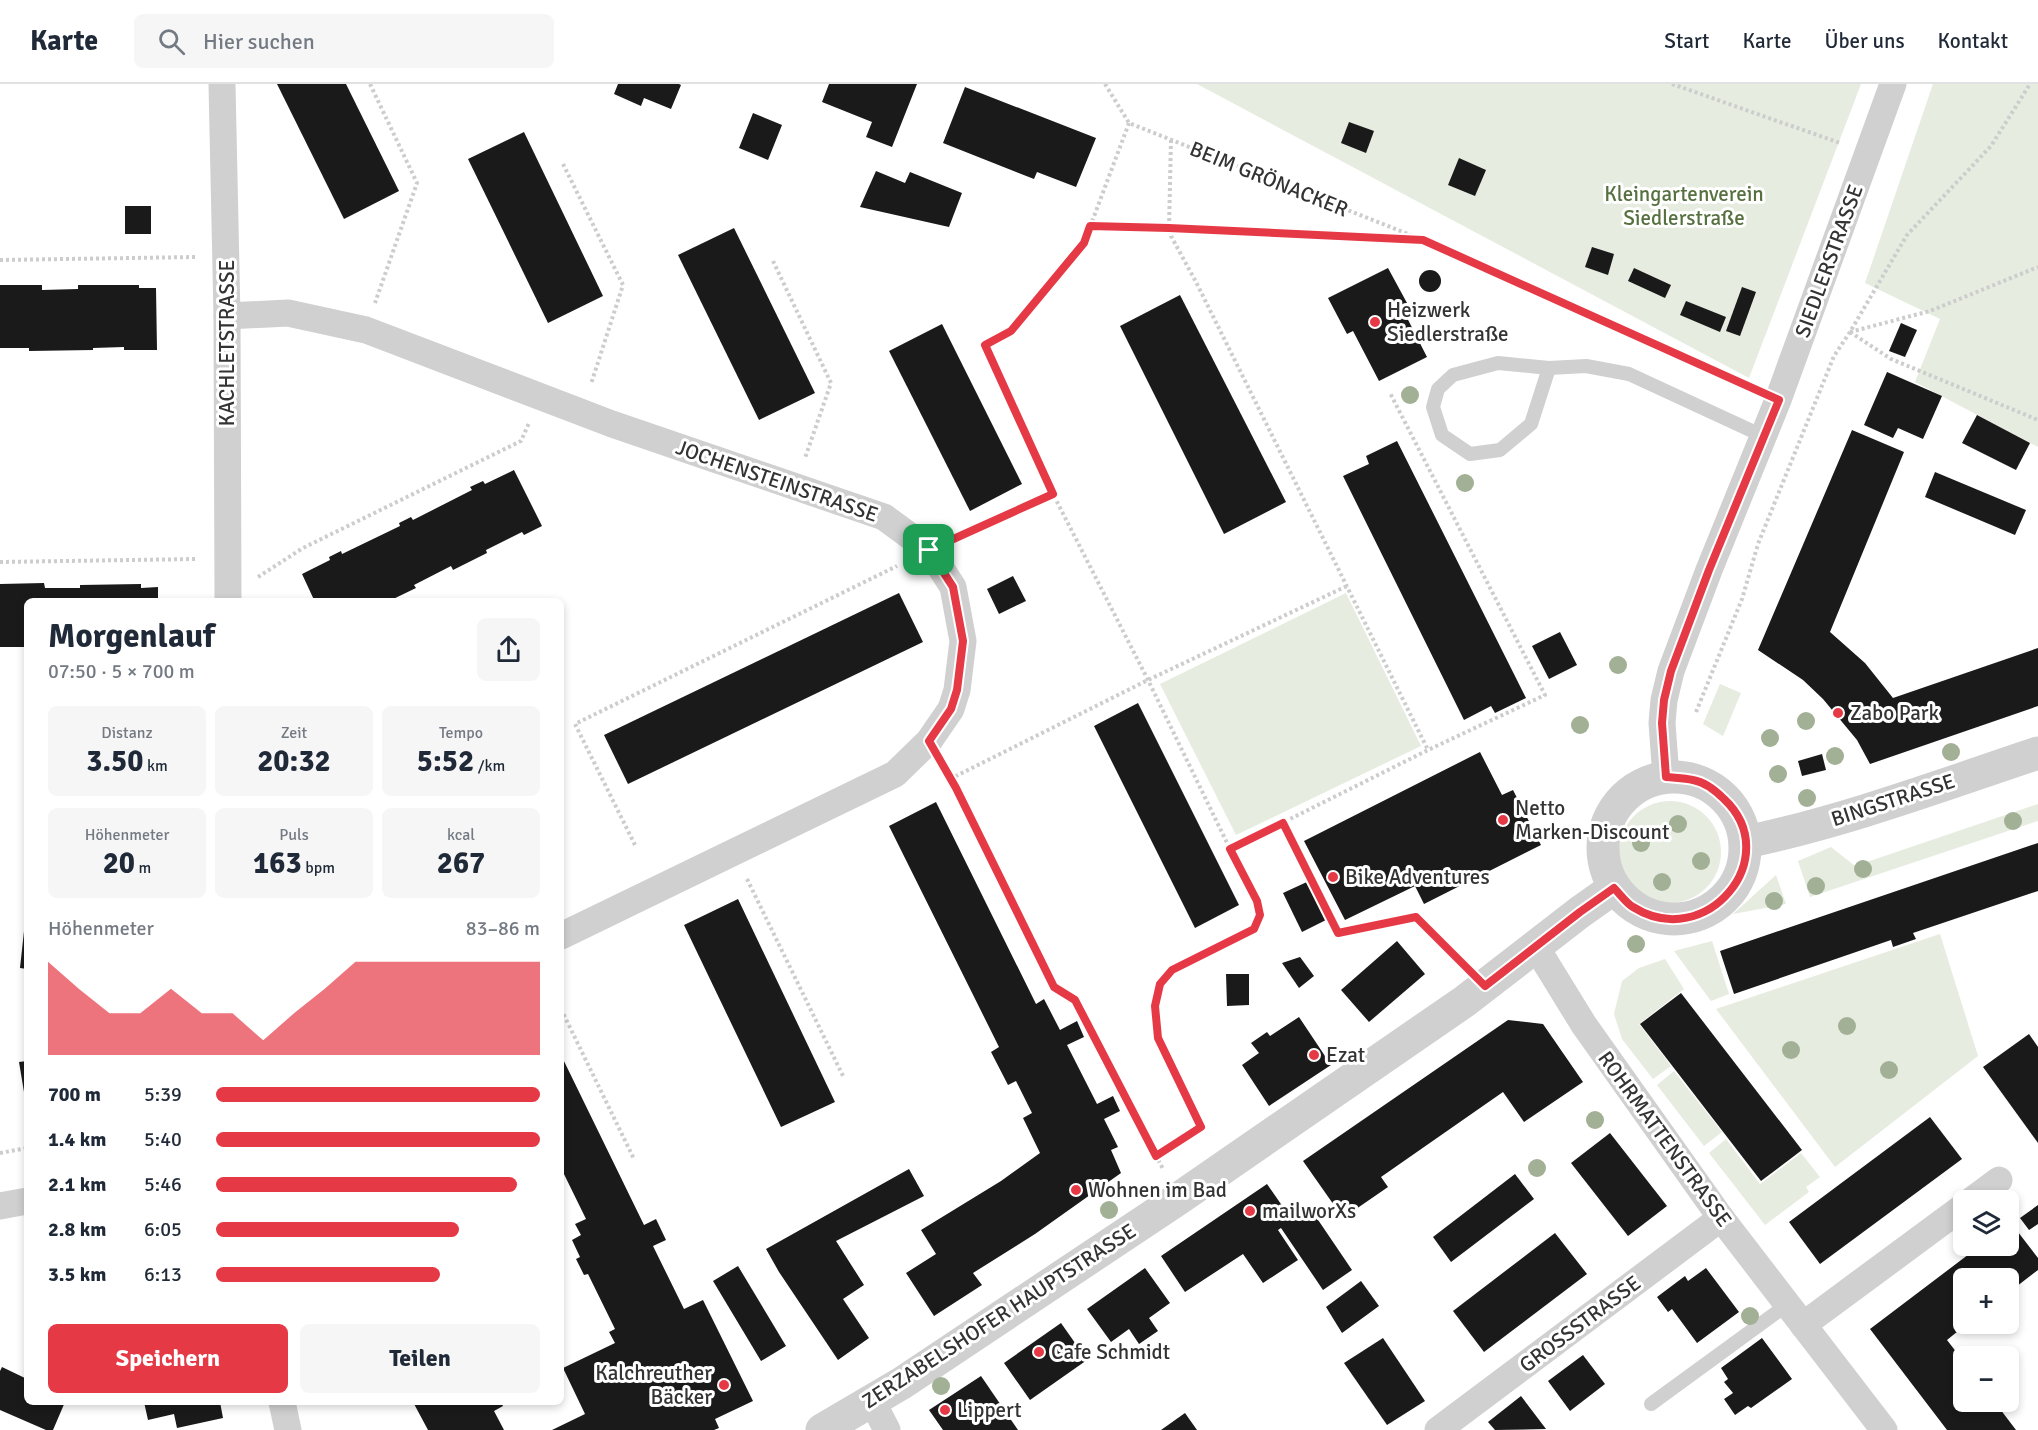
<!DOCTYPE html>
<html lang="de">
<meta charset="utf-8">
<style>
:root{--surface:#fff;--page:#f6f6f7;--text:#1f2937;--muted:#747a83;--line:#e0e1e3;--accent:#e63946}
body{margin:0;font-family:Signika,sans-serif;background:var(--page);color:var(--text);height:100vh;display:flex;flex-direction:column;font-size:22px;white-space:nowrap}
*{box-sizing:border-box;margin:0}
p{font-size:20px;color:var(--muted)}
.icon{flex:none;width:33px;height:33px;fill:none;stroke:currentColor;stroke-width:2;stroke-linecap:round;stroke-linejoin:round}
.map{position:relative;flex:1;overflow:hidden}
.details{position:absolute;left:24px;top:514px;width:540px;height:807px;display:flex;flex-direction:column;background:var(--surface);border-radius:9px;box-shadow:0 3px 9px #0003}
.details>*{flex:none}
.fabs{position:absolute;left:1953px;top:1106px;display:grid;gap:12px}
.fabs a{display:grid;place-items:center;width:66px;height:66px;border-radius:9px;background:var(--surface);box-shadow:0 3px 9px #0003;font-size:30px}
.pin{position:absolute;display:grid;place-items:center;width:51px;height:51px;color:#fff;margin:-26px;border-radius:12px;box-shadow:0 3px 9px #0006}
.round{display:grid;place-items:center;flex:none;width:63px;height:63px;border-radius:9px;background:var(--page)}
.overview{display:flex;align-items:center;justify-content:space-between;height:102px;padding:0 24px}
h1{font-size:33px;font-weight:700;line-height:45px}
.figures{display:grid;grid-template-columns:repeat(3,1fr);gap:9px;height:102px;padding:6px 24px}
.figures div{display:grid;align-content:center;border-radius:9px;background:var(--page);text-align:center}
.figures b{font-size:30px;font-weight:700}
.figures small{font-size:16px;font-weight:400}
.figures p{font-size:16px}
.chart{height:168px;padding:12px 24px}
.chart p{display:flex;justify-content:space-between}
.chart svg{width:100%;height:108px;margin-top:6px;fill:var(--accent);opacity:.7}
.action{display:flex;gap:12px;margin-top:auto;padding:12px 24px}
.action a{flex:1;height:69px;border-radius:9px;background:var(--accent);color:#fff;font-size:24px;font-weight:700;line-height:69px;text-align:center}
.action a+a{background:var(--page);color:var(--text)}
ul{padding:0 24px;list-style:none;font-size:20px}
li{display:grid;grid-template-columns:96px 72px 1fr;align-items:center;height:45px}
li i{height:15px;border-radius:8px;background:var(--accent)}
header{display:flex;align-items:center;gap:36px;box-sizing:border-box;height:84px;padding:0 30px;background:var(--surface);border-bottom:2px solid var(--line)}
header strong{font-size:28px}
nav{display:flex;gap:33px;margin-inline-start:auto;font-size:21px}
.search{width:420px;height:54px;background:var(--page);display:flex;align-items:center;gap:15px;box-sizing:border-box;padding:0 21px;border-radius:9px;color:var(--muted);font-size:22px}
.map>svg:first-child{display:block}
.green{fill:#e6ecdf}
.building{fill:#1a1a1a}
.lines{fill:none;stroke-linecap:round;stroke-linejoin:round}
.path{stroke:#cdcdcd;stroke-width:4;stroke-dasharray:3 3;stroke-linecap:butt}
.service{stroke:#d0d0d0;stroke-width:14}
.minor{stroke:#d0d0d0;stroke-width:27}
.tertiary{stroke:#d0d0d0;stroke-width:33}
.tree{fill:#a2b095}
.route-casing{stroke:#fff;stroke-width:12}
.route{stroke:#e63946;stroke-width:8}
.poi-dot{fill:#e63946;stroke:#fff;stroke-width:2}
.labels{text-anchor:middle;stroke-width:6;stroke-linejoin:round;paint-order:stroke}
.street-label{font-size:21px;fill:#333;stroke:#fff}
.park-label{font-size:21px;fill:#56703f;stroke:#fff}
.poi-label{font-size:21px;fill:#333;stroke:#fff;text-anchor:start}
</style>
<header>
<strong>Karte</strong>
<div class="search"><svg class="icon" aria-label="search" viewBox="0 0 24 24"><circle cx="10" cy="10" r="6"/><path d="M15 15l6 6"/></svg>Hier suchen</div>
<nav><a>Start</a><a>Karte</a><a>Über uns</a><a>Kontakt</a></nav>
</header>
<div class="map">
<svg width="2038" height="1346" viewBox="0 0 2038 1346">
<rect width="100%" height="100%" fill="#fff"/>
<g class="green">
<path d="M 1197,0 L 1861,0 L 1749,294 Z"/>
<path d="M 1933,0 L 2038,0 L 2038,363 L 1915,298 L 1940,235 L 1865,199 Z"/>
<path d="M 1346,509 L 1421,662 L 1236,751 L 1160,600 Z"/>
<path d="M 1720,600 L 1741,609 L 1723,652 L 1703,640 Z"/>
<circle cx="1670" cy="768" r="51"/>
<path d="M 2038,720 L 2038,737 L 1810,813 L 1798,777 L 1831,763 L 1855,782 Z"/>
<path d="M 1776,791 L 1786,820 L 1733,830 Z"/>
<path d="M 1940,850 L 1978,972 L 1835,1083 L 1716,925 Z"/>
<path d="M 1712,857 L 1729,910 L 1711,917 L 1674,867 Z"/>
<path d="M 1665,875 L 1684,905 L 1639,940 L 1671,982 L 1653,995 L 1622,955 L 1614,930 L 1622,897 L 1639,884 Z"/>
<path d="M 1674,987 L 1722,1048 L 1704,1062 L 1657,1001 Z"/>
<path d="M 1726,1055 L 1760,1100 L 1801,1069 L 1820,1093 L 1806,1103 L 1809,1108 L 1765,1141 L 1709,1069 Z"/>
</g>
<g class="building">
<path d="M 277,0 L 346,0 L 399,107 L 344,135 Z"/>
<path d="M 618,0 L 679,0 L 681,1 L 671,25 L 644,14 L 641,22 L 614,10 Z"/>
<path d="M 829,0 L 917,0 L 892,63 L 866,53 L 872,38 L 822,18 Z"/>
<path d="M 965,3 L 1096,54 L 1076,103 L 1037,88 L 1034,95 L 943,59 Z"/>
<path d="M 753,29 L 782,41 L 768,76 L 739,64 Z"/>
<path d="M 1349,38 L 1374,47 L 1366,69 L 1341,59 Z"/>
<path d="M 524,48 L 603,212 L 548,239 L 468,75 Z"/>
<path d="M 1459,74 L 1486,86 L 1475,112 L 1448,101 Z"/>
<path d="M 876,87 L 905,99 L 910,88 L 962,109 L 949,143 L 860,123 Z"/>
<rect x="125" y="122" width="26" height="28"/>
<path d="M 734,144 L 815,309 L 759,336 L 678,171 Z"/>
<path d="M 1592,163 L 1614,170 L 1608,191 L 1585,183 Z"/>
<path d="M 1388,184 L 1407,219 L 1401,222 L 1427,273 L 1379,297 L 1353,247 L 1347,250 L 1328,214 Z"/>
<path d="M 1634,184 L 1671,201 L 1665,214 L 1628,197 Z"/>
<circle cx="1430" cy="197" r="11"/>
<path d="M 0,201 L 42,201 L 42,206 L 78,205 L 78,201 L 139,201 L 139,204 L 156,204 L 157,266 L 124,266 L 124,263 L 93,264 L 93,266 L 29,267 L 29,264 L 0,264 Z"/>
<path d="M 1742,203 L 1756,208 L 1740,252 L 1726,247 Z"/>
<path d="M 1180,211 L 1286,418 L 1224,450 L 1120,242 Z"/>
<path d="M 1686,217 L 1726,233 L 1720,248 L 1680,231 Z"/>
<path d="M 1901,239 L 1917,246 L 1905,273 L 1889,267 Z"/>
<path d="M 942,240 L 1022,400 L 970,427 L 889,267 Z"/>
<path d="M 1887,288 L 1942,312 L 1923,355 L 1898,344 L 1893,354 L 1864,341 Z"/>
<path d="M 1977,331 L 2030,359 L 2016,386 L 1962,359 Z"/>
<path d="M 1852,346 L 1904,368 L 1830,548 L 1865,579 L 1893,614 L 2038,564 L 2038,622 L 1870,680 L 1857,656 L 1823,615 L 1803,596 L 1758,566 Z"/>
<path d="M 1397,357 L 1526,614 L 1495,629 L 1491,622 L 1464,636 L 1343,392 L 1369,380 L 1366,372 Z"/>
<path d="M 514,386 L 542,442 L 524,451 L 522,448 L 486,466 L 487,469 L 453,486 L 451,482 L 414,501 L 416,504 L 387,518 L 381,516 L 315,518 L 302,490 L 330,476 L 329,473 L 341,467 L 342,470 L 400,442 L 399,439 L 411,433 L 413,436 L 472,406 L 470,403 L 483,397 L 485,400 Z"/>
<path d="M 1935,388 L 2026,426 L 2015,451 L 1925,413 Z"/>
<path d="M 1013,492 L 1026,517 L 999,530 L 987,505 Z"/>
<path d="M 44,499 L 45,504 L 80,504 L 80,501 L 141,500 L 141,504 L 158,503 L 158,518 L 27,518 L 27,563 L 0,563 L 0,500 Z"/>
<path d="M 899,509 L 923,558 L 628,700 L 604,651 Z"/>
<path d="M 1560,548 L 1577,581 L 1549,595 L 1532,562 Z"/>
<path d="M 1138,619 L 1239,821 L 1195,844 L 1094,642 Z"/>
<path d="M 1480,668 L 1502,711 L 1513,706 L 1541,761 L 1424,820 L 1415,802 L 1345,836 L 1304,757 Z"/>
<path d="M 1822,670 L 1826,686 L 1802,692 L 1798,677 Z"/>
<path d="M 936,718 L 1036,920 L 1044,915 L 1060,946 L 1077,937 L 1084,953 L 1067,961 L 1097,1020 L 1113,1012 L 1120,1027 L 1104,1035 L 1118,1063 L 1111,1066 L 1121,1089 L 1035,1150 L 973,1189 L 982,1201 L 934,1232 L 906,1189 L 936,1170 L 921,1146 L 1001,1097 L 1040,1069 L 1023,1034 L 1032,1029 L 1016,997 L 1008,1001 L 991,968 L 999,963 L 889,742 Z"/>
<path d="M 2038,759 L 2038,807 L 1913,849 L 1916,855 L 1893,863 L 1891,856 L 1734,910 L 1720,867 Z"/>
<path d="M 1309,797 L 1328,835 L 1302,848 L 1283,809 Z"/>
<path d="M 738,815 L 835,1018 L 781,1043 L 684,841 Z"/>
<path d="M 25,838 L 27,838 L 27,885 L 20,884 Z"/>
<path d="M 1397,857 L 1425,890 L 1369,938 L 1341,906 Z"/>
<path d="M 1300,873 L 1314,892 L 1299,904 L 1282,879 Z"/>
<path d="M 1226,890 L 1249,890 L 1249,921 L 1227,922 Z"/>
<path d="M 1681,909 L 1802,1066 L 1761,1097 L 1640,940 Z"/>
<path d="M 1299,933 L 1331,981 L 1269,1022 L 1242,981 L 1259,969 L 1251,959 L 1267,948 L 1270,952 Z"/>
<path d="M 1508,936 L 1543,940 L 1583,998 L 1524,1038 L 1503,1008 L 1381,1093 L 1388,1103 L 1343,1134 L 1303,1077 Z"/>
<path d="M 2029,950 L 2038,963 L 2038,1059 L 1983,983 Z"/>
<path d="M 561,971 L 644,1141 L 656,1135 L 666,1156 L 653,1162 L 684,1225 L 703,1216 L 753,1317 L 715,1335 L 719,1344 L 714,1346 L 552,1346 L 585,1330 L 563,1284 L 615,1259 L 609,1248 L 615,1245 L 588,1190 L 584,1191 L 576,1175 L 580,1173 L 572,1156 L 581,1151 L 575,1140 L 586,1135 L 561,1084 Z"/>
<path d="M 27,977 L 27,1020 L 26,1020 L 19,978 Z"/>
<path d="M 1930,1033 L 1962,1075 L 1820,1180 L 1789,1138 Z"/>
<path d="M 1610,1049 L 1667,1122 L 1628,1152 L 1571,1079 Z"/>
<path d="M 909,1085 L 924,1112 L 836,1157 L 864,1201 L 843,1215 L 869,1254 L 838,1276 L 779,1188 L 766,1165 Z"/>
<path d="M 1515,1090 L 1534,1115 L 1451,1178 L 1433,1153 Z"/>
<path d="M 1267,1100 L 1292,1136 L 1310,1124 L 1352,1186 L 1323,1206 L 1281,1144 L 1278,1146 L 1298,1176 L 1263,1199 L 1243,1170 L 1185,1208 L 1161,1172 Z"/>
<path d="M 2038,1121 L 2038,1140 L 2029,1146 L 2020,1134 Z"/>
<path d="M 2011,1139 L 2038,1174 L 2038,1186 L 2008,1209 L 2008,1194 L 1964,1194 L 1964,1239 L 1968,1239 L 1947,1256 L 1964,1278 L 1964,1317 L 1994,1317 L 2016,1346 L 1947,1346 L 1870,1245 L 1981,1161 L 2008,1161 L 2008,1140 Z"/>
<path d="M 1555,1149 L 1587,1190 L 1484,1268 L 1453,1227 Z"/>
<path d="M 738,1182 L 786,1262 L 761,1277 L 713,1197 Z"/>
<path d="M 1145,1184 L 1170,1219 L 1149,1234 L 1158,1247 L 1139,1260 L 1129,1245 L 1111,1258 L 1087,1225 Z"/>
<path d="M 1706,1184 L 1739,1228 L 1697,1259 L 1672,1225 L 1668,1228 L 1657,1213 L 1685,1192 L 1688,1197 Z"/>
<path d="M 1361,1197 L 1379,1222 L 1342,1249 L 1326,1223 Z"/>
<path d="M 1061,1239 L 1087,1276 L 1030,1316 L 1004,1279 Z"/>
<path d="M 1383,1254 L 1425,1317 L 1387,1341 L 1344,1279 Z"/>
<path d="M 1762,1254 L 1792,1295 L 1751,1324 L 1748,1322 L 1735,1331 L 1724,1315 L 1733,1309 L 1724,1298 L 1728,1295 L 1721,1284 Z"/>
<path d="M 1583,1271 L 1605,1300 L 1570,1327 L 1548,1297 Z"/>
<path d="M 2,1283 L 27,1295 L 27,1318 L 65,1318 L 53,1346 L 46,1346 L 0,1326 L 0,1287 Z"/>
<path d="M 981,1292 L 1018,1346 L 943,1346 L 929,1326 Z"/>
<path d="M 1521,1312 L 1546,1345 L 1495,1346 L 1488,1338 Z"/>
<path d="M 144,1318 L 220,1318 L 223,1334 L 177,1344 L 174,1330 L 148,1336 Z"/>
<path d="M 413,1318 L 501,1318 L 503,1322 L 494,1327 L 504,1346 L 428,1346 Z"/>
<path d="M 1185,1329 L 1197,1346 L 1161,1346 Z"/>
</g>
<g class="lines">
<g class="path">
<path d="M 370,0 L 417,99 L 375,219"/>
<path d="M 1105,0 L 1129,39 L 1423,156 L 1750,304"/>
<path d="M 1672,0 L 1840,59"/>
<path d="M 1129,39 L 1084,159 L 1011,247 L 985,261 L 1053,410 L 1148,596 L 1230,765 L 1428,666 L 1545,611 L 1390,309"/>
<path d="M 1171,56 L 1169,144 L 1171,152 L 1196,198 L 1428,666"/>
<path d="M 563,80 L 623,201 L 591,300"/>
<path d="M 1090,142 L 1169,144 L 1419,156"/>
<path d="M 0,176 L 197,173"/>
<path d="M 773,177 L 831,299 L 805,374"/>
<path d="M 1850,248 L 1891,275 L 2038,336"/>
<path d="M 1850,248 L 1930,227 L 2038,183"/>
<path d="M 956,454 L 1053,410"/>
<path d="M 0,478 L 197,475"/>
<path d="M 258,493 L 303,464 L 521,357 L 529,339"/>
<path d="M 1696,628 L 1742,515 L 1758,460 L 1834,272 L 1850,248 L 1907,151 L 1991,62 L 2030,0"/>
<path d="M 944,684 L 1054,903 L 1075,916 L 1163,1085"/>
<path d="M 950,695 L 1148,596 L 1347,502"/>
<path d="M 1283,739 L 1338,849 L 1416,833 L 1461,879"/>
<path d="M 635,761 L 575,640 L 897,482"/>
<path d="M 747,795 L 844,994"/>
<path d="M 561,925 L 634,1075"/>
<path d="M 0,1069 L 27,1064"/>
<path d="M 1156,1072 L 1201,1043 L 1158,954 L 1155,922 L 1160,900 L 1172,886 L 1254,845 L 1260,831 L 1257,817 L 1230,765"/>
</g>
<g class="service">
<path d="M 1549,284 L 1531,340 L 1500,366 L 1470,370 L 1442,351 L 1433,323 L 1438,305 L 1453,291 L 1498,279 L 1549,284 L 1586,282 L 1629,290 L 1763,352"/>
<path d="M 1651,1320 L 1788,1220"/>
</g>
<g class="minor">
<path d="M 222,0 L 227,232 L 228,518"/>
<path d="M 227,232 L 288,229 L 366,246 L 612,340 L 884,433 L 929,466 L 953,503 L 963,557 L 957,606 L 951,625 L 929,657 L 895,690 L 561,852"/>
<path d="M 1666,693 L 1662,639 L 1664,616 L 1671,587 L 1709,486 L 1778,316 L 1893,0"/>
<path d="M 1536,863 L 1584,941 L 1721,1134 L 1884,1346"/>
<path d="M 1972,1116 L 1999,1096"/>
<path d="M 0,1122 L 27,1117"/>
<path d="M 1803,1241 L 1964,1122"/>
<path d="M 872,1317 L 887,1346"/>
<path d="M 282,1318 L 288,1346"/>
<path d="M 1438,1346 L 1721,1134"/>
</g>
<g class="tertiary">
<circle cx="1674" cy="764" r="71"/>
<path d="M 1746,758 C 1846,737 1942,701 2038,669"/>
<path d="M 822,1346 L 902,1299 L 1178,1115 L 1465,917 L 1580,828 L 1614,804"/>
</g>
</g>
<g class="tree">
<circle cx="1410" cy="311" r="9"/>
<circle cx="1465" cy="399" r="9"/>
<circle cx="1618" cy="581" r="9"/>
<circle cx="1806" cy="637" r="9"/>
<circle cx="1580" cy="641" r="9"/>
<circle cx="1770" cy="654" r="9"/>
<circle cx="1951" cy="668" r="9"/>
<circle cx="1835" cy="672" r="9"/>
<circle cx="1778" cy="690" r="9"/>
<circle cx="1807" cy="714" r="9"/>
<circle cx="2013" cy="737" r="9"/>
<circle cx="1678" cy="740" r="9"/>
<circle cx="1641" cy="759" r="9"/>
<circle cx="1701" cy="777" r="9"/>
<circle cx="1863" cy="785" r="9"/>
<circle cx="1662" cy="798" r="9"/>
<circle cx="1816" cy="802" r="9"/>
<circle cx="1774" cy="817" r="9"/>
<circle cx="1636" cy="860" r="9"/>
<circle cx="1847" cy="942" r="9"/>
<circle cx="1791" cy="966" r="9"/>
<circle cx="1889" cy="986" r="9"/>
<circle cx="1595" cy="1036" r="9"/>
<circle cx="1537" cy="1084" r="9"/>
<circle cx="1109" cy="1126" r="9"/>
<circle cx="1750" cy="1232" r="9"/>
<circle cx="941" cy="1302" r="9"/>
</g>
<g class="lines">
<g class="route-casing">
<path id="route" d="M 1090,142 L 1169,144 L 1423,156 L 1779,316 L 1709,486 L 1671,587 L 1664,616 L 1662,639 L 1666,693 C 1675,694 1684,694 1693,696 C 1705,698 1716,707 1724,715 C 1786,773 1706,869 1633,823 C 1626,819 1620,810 1614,804 L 1580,828 L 1485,902 L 1416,833 L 1338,849 L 1283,739 L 1230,765 L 1257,817 L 1260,831 L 1254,845 L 1172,886 L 1160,900 L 1155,922 L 1158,954 L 1201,1043 L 1156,1072 L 1075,916 L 1054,903 L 956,704 L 929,657 L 951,625 L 957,606 L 963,557 L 953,503 L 929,466 L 1053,410 L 985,261 L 1011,247 L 1084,159 Z"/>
</g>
<use href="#route" class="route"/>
</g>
<g class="poi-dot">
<circle cx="1375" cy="238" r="6"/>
<circle cx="1838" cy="629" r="6"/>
<circle cx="1503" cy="736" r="6"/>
<circle cx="1333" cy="793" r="6"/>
<circle cx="1314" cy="971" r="6"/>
<circle cx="1076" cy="1106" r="6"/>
<circle cx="1250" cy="1127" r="6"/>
<circle cx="1039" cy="1268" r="6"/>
<circle cx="724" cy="1301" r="6"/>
<circle cx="945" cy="1326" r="6"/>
</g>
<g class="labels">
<g class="street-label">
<text transform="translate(1269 95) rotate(22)" y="7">BEIM GRÖNACKER</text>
<text transform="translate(1829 177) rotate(-70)" y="7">SIEDLERSTRASSE</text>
<text transform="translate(227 259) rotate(-90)" y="7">KACHLETSTRASSE</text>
<text transform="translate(777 397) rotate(19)" y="7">JOCHENSTEINSTRASSE</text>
<text transform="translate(1893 716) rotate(-18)" y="7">BINGSTRASSE</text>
<text transform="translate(1665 1055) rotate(54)" y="7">ROHRMATTENSTRASSE</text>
<text transform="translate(999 1232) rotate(-33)" y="7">ZERZABELSHOFER HAUPTSTRASSE</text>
<text transform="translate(1580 1240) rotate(-37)" y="7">GROSSSTRASSE</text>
</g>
<g class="park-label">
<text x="1684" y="117">Kleingartenverein<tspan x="1684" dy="24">Siedlerstraße</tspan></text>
</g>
<g class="poi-label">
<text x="1387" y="233">Heizwerk<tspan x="1387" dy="24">Siedlerstraße</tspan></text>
<text x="1850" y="636">Zabo Park</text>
<text x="1515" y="731">Netto<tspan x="1515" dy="24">Marken-Discount</tspan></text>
<text x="1345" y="800">Bike Adventures</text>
<text x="1326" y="978">Ezat</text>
<text x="1088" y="1113">Wohnen im Bad</text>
<text x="1262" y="1134">mailworXs</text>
<text x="1051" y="1275">Cafe Schmidt</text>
<text x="712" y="1296" text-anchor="end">Kalchreuther<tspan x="712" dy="24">Bäcker</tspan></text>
<text x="957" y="1333">Lippert</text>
</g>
</g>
</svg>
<div class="fabs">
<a><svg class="icon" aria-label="layers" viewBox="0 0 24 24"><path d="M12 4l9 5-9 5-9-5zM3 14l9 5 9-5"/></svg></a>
<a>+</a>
<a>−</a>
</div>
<div class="pin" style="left:929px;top:466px;background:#1e9e55"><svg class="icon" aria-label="arrive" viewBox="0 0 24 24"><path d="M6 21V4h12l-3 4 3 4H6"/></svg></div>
<section class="details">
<div class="overview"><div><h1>Morgenlauf</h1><p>07:50 · 5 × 700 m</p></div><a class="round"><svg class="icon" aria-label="share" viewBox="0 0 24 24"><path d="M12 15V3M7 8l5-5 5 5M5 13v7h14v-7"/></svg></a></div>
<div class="figures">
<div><p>Distanz</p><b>3.50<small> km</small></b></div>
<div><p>Zeit</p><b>20:32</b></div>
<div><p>Tempo</p><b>5:52<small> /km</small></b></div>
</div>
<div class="figures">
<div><p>Höhenmeter</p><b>20<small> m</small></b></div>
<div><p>Puls</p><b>163<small> bpm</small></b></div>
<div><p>kcal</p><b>267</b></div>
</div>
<div class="chart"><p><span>Höhenmeter</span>83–86 m</p>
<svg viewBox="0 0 160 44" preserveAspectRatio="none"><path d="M0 44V6L10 17L20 27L30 27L40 17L50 27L60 27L70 38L80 27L90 17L100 6L110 6L120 6L130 6L140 6L150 6L160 6V44z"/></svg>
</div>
<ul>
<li><b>700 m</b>5:39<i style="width:100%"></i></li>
<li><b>1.4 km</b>5:40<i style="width:100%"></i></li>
<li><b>2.1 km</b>5:46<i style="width:93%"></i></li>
<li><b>2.8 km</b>6:05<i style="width:75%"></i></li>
<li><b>3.5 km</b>6:13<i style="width:69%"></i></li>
</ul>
<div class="action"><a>Speichern</a><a>Teilen</a></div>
</section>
</div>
